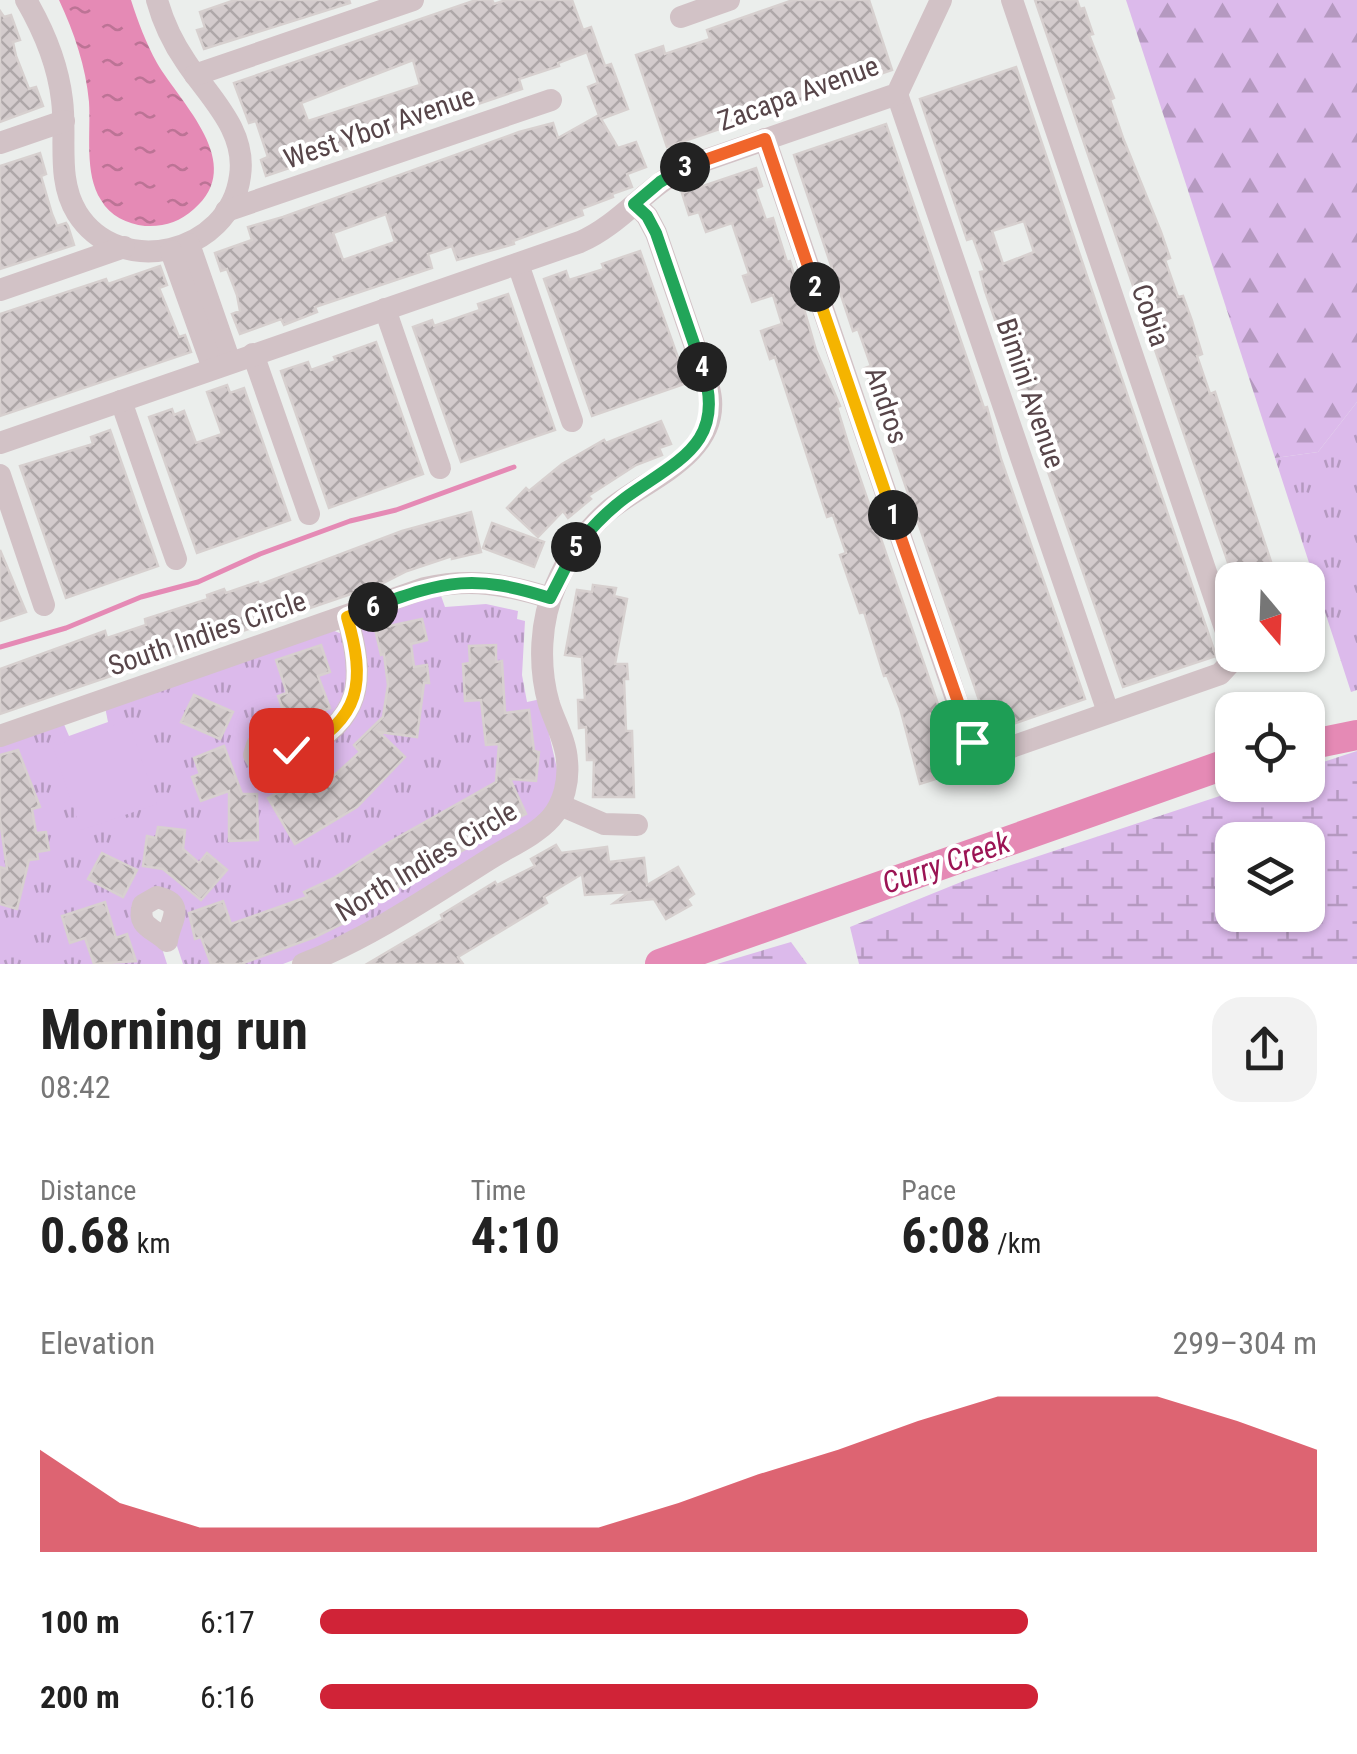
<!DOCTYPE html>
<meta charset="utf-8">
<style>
:root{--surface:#fff;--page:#f2f2f2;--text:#222;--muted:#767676;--accent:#d02337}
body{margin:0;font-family:"Roboto Condensed",sans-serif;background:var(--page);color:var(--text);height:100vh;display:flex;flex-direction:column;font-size:38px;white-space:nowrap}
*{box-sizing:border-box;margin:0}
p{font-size:32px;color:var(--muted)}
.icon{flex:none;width:55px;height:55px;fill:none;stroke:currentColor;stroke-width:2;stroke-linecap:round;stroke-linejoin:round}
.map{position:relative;height:964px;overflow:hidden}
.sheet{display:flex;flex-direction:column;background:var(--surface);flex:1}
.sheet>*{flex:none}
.needle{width:65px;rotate:161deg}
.fabs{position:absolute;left:1215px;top:562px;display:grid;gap:20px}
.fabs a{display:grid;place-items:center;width:110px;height:110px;border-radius:20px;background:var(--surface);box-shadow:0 2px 8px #0004;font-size:50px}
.pin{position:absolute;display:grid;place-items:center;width:85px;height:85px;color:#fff;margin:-42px;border-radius:20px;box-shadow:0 5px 15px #0006}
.km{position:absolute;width:50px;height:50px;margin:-25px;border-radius:50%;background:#222;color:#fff;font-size:28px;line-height:50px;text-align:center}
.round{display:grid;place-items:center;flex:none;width:105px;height:105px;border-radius:30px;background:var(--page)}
.head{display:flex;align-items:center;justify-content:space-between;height:170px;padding:0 40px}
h1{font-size:55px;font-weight:700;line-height:75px}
.metrics{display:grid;grid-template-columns:repeat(3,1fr);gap:15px;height:170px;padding:10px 40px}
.metrics div{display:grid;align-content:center}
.metrics b{font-size:50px;font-weight:700}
.metrics small{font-size:28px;font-weight:400}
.metrics p{font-size:28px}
.chart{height:280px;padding:20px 40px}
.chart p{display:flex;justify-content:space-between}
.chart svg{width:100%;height:180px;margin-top:10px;fill:var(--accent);opacity:.7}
ul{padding:0 40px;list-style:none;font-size:32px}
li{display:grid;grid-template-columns:160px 120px 1fr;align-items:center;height:75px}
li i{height:25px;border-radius:12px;background:var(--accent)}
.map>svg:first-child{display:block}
.grass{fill:url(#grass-tufts)}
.forest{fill:url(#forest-firs)}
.wetland{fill:url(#wetland-marsh);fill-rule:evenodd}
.garden{fill:#dcbaeb}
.water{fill:url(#water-ripples)}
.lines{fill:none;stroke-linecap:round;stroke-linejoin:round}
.stream{stroke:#e58ab5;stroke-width:5}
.river{stroke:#e58ab5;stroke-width:30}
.building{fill:url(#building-cross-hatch);stroke:#d7d0cf;stroke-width:2.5;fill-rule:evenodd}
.minor{stroke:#d2c2c6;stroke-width:22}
.split-1-casing{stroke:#fff;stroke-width:20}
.split-2-casing{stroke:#fff;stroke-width:20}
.split-3-casing{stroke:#fff;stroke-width:20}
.split-4-casing{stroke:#fff;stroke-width:20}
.split-5-casing{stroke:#fff;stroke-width:20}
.split-6-casing{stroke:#fff;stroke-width:20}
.split-7-casing{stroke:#fff;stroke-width:20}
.split-1{stroke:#f0652b;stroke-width:12}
.split-2{stroke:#f5b400;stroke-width:12}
.split-3{stroke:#f0652b;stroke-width:12}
.split-4{stroke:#22a559;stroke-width:12}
.split-5{stroke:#22a559;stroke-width:12}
.split-6{stroke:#22a559;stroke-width:12}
.split-7{stroke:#f5b400;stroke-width:12}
.labels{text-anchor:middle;stroke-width:8;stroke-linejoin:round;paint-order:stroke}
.street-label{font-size:28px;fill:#574549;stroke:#fff}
.water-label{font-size:30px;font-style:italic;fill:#9b1454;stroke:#fff}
</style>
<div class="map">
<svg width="1357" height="964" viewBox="0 0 1357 964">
<defs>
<pattern id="grass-tufts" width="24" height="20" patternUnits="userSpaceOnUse" patternTransform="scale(2.5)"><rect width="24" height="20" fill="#dcbaeb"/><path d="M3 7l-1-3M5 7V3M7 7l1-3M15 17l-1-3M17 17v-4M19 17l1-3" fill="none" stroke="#b599c0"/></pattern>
<pattern id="forest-firs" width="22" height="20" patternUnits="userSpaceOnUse" patternTransform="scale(2.5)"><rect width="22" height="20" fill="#dcbaeb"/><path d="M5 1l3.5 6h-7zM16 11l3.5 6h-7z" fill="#b599c0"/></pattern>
<pattern id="wetland-marsh" width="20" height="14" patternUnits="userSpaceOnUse" patternTransform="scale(2.5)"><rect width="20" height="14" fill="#dcbaeb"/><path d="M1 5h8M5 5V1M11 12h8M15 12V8" fill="none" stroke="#b599c0"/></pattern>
<pattern id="water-ripples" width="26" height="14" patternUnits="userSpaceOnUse" patternTransform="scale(2.5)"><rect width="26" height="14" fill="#e58ab5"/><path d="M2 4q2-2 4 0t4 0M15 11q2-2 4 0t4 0" fill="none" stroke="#bc7395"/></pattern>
<pattern id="building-cross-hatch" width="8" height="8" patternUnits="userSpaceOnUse" patternTransform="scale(2.5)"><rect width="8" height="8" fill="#d3cbcc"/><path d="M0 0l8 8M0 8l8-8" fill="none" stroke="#aea7a8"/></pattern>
</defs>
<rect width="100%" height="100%" fill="#ebeeec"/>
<g class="grass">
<path d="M 1357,402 L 1357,690 L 1351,692 L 1275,458 L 1318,452 Z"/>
<path d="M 440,593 L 445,607 L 486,604 L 518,611 L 517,619 L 525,621 L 522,675 L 527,702 L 541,699 L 560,782 L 543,817 L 371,925 L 309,954 L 283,964 L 183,964 L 174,937 L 178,919 L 145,895 L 167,964 L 0,964 L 0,744 L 63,722 L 69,736 L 108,722 L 105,707 L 332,630 L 342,634 L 351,666 L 338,712 L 300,744 L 278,733 L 252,767 L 337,735 L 363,621 Z"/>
</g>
<path class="forest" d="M 1126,0 L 1357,0 L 1357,402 L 1318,452 L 1275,458 Z"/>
<g class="wetland">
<path d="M 1357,751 L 1357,964 L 859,964 L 850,927 L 966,880 L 1253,785 L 1308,785 L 1308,767 ZM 1232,840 L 1308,840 L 1308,915 L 1232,915 Z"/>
<path d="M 791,942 L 807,964 L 717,964 Z"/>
</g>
<path class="garden" d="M 128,720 L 157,804 L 81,830 L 53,746 Z"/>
<path class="water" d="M 59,0 L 131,0 C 138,22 146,43 157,63 C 181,104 247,164 194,209 C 179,222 165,227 145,226 C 127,224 110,216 101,200 C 84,174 91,132 89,102 C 86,67 74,32 59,0 Z"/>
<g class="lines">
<path class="stream" d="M 0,647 L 66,628 L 141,597 L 198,582 L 260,554 L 350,521 L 396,510 L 514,467"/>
<g class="river">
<path d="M 1308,745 L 1357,735"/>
<path d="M 660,964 L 1232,762"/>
</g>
</g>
<g class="building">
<path d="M 235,0 L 349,0 L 350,3 L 204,49 L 197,30 L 205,28 L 200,12 Z"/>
<path d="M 476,0 L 492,0 L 494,4 L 506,0 L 572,0 L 583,30 L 591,27 L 605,66 L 611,64 L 628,109 L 601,119 L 618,148 L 636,142 L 646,167 L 627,174 L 632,187 L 612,194 L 613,197 L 581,209 L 583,215 L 513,241 L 514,244 L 457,260 L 452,246 L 428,254 L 432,268 L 315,307 L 317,312 L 284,325 L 281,319 L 240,334 L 232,314 L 240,311 L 237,295 L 227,269 L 221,271 L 215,253 L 252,240 L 248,227 L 283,217 L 519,132 L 553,123 L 558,138 L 599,115 L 588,87 L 598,83 L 587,52 L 558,63 L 559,66 L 519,79 L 522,89 L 266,176 L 261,160 L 268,157 L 256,121 L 249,123 L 234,83 ZM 413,60 L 420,85 L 308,121 L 301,103 ZM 386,214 L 395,242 L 343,260 L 333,233 Z"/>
<path d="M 793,0 L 869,0 L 892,70 L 667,147 L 636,55 L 663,46 L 665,54 L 710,39 L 707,30 Z"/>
<path d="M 1035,0 L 1077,0 L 1080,9 L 1084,8 L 1093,34 L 1089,35 L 1114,98 L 1110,100 L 1123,138 L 1161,232 L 1170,258 L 1165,260 L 1178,297 L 1183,296 L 1192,321 L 1202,354 L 1197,356 L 1210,394 L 1215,392 L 1277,580 L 1234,580 Z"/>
<path d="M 0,11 L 4,17 L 11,15 L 20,40 L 13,42 L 16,56 L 29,89 L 36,87 L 43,106 L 0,122 Z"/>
<path d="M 1016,67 L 1216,656 L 1123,687 L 985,291 L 980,272 L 985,271 L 973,238 L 967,240 L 920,99 ZM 1024,221 L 1034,252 L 1003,264 L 992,231 Z"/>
<path d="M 886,124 L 984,408 L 987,407 L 1001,459 L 1085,699 L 990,732 L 865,368 L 871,366 L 858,329 L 853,331 L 794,155 Z"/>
<path d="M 40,153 L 46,174 L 41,176 L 52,214 L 57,226 L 66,223 L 68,226 L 74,245 L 0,269 L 0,166 Z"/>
<path d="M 756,168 L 762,186 L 755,189 L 766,220 L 773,218 L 787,262 L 790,261 L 816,350 L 840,406 L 837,407 L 849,446 L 961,771 L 920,784 L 900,708 L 887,675 L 884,676 L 864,612 L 860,613 L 840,555 L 846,553 L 833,515 L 827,517 L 775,357 L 770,359 L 761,331 L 782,324 L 773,295 L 752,302 L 743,276 L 749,274 L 732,223 L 706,232 L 699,212 L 689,215 L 682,193 Z"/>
<path d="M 640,251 L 687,383 L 592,416 L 544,279 L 566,271 L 569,280 L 604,269 L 602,264 Z"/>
<path d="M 160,266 L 167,285 L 159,288 L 179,337 L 185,335 L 191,352 L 0,416 L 0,314 L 106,279 L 108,284 Z"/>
<path d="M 508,294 L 555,430 L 461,462 L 413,327 L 432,320 L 434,326 L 480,310 L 478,304 Z"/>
<path d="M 376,342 L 423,474 L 329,508 L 281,371 L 308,362 L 311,370 L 336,361 L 334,357 Z"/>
<path d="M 227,385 L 230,393 L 244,388 L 290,520 L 197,553 L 149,417 L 172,409 L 174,415 L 184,411 L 196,443 L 222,434 L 207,392 Z"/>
<path d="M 661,421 L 671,444 L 659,448 L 662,455 L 636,465 L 588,496 L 591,499 L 568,518 L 563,511 L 538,537 L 507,508 L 526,488 L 529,491 L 562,464 L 604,440 L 606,443 Z"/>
<path d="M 110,430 L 158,566 L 66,598 L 20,466 L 93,444 L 91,437 Z"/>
<path d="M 471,512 L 481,552 L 452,559 L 452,556 L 407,571 L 383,583 L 0,714 L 0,669 L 105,631 L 107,638 L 146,625 L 145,619 L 208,599 L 207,595 L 224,589 L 226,593 L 258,582 L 259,585 L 402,531 Z"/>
<path d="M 492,523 L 544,542 L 534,567 L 483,548 Z"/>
<path d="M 0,550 L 26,612 L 0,621 Z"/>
<path d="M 593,585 L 616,588 L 614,596 L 627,599 L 615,664 L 627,664 L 628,679 L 624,679 L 626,731 L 632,731 L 634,797 L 593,797 L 594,760 L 587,760 L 586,727 L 579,728 L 578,700 L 585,700 L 582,657 L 565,655 L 577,590 L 592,592 Z"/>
<path d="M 422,619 L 427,640 L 411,644 L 414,667 L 427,665 L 429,683 L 424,683 L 417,737 L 379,732 L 405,757 L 357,807 L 295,844 L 268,798 L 292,785 L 296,792 L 325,774 L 329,780 L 360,752 L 354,745 L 383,717 L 388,685 L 384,654 L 381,655 L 375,629 Z"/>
<path d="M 321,645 L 330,672 L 318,676 L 330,708 L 288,725 L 278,696 L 287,693 L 276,660 Z"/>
<path d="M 496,645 L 496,662 L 502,661 L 505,713 L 529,710 L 534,751 L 539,752 L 536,781 L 510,779 L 526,814 L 495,829 L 496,832 L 415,877 L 347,919 L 348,921 L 315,937 L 241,964 L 211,964 L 201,937 L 195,939 L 189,913 L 223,901 L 231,924 L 307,897 L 304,892 L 334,878 L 386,844 L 496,782 L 499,744 L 486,745 L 481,700 L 465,701 L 463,664 L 470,663 L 469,646 Z"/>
<path d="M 194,695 L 233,712 L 220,739 L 181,722 Z"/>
<path d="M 224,746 L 242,794 L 257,794 L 258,840 L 229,841 L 229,791 L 201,801 L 192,777 L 200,774 L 194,758 Z"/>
<path d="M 18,750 L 40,807 L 32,809 L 36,833 L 46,832 L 49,850 L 37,852 L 38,859 L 29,860 L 17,909 L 0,904 L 0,867 L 7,869 L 0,820 L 0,755 Z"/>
<path d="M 158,827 L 185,830 L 183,849 L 199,863 L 207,853 L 227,870 L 201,900 L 163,869 L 143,866 L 147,836 L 156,838 Z"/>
<path d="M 556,845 L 561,853 L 607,847 L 609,862 L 644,858 L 647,885 L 678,867 L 694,894 L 687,899 L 691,905 L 666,919 L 654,899 L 614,903 L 629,892 L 585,895 L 582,874 L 544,897 L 547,903 L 458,957 L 463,964 L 367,964 L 443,919 L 441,915 L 495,882 L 497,885 L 535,866 L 531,859 Z"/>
<path d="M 102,853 L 137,870 L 123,897 L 88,879 Z"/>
<path d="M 105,902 L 116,938 L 127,934 L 136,961 L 94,964 L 85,938 L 70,943 L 62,916 Z"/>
</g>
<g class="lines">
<g class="minor">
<path d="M 26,0 C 44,31 58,65 62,100 C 67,138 56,179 77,213 C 119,280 230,254 240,176 C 247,130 209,97 186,62 C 173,43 163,22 157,0"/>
<path d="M 1012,0 L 1232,649"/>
<path d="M 681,17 L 729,0"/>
<path d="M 195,75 L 413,0"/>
<path d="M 897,94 L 1108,712"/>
<path d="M 765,139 L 967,731 C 974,748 985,754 1003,750 L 1220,674 L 1231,662 L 1232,655"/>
<path d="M 0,143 L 64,121"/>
<path d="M 226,211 L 551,100"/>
<path d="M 189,244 L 230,362"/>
<path d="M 171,251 L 213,368"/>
<path d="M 518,264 L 572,421"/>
<path d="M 0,290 L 124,247"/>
<path d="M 385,309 L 440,468"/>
<path d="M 253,354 L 309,514"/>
<path d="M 121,401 L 176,559"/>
<path d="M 0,443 L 580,242 C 621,224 646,187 686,167 L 897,94 L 941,0"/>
<path d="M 0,475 L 44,605"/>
<path d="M 0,736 L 425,588 C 470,578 506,584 550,598"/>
<path d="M 265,738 L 276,738 L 297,752 L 280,769 L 263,770 L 254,755 L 257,745 Z"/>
<path d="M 297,752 C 362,721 366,680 347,617"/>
<path d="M 560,805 L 604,824 L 637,825"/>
<path d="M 157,897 C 188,904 169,922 167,941 C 154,928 136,927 143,905 Z"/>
<path d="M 303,964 C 369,938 428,898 488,860 C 508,847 535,836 551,818 C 564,803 569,781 567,761 C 566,741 555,723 549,704 C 538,666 540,620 556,585 C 568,557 585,531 608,511 C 644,480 716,457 711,399 C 709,379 699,360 693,341 C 681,305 668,269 656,233 L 647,216 L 635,204"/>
</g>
</g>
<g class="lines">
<g class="split-1-casing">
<path id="split-1" d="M 893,515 L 972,742"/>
</g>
<g class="split-2-casing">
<path id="split-2" d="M 815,287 L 893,515"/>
</g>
<g class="split-3-casing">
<path id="split-3" d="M 685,167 L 765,139 L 815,287"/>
</g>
<g class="split-4-casing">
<path id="split-4" d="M 685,167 L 660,182 L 634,204 L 647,216 L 656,233 L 702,367"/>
</g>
<g class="split-5-casing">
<path id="split-5" d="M 576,547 C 591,528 606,512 625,498 C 678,460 728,443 702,367"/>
</g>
<g class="split-6-casing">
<path id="split-6" d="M 373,607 C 446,580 475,574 550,598 L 576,547"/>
</g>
<g class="split-7-casing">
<path id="split-7" d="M 291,750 L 297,752 C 362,720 366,681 347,617 L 373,607"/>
</g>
<use href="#split-1" class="split-1"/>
<use href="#split-2" class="split-2"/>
<use href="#split-3" class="split-3"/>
<use href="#split-4" class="split-4"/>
<use href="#split-5" class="split-5"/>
<use href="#split-6" class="split-6"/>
<use href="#split-7" class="split-7"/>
</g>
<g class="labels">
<g class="street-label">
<text transform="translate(798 93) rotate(-20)" y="10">Zacapa Avenue</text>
<text transform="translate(379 127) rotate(-19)" y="10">West Ybor Avenue</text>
<text transform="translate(1151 315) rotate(71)" y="10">Cobia</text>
<text transform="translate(1031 393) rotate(71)" y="10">Bimini Avenue</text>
<text transform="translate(887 405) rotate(71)" y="10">Andros</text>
<text transform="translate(207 633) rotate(-19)" y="10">South Indies Circle</text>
<text transform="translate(426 861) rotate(-31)" y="10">North Indies Circle</text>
</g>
<g class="water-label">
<text transform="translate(946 863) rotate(-19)" y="10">Curry Creek</text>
</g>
</g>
</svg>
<div class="fabs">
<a><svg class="needle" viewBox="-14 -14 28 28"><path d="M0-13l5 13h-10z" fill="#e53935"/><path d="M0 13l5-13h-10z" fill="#767676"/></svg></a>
<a><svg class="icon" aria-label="locate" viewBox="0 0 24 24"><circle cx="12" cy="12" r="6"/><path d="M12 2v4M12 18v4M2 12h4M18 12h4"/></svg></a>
<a><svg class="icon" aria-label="layers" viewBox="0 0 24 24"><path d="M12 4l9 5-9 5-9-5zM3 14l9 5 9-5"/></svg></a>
</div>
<div class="pin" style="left:972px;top:742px;background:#1e9e55"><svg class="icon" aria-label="arrive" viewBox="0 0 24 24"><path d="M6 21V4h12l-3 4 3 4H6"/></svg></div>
<div class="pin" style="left:291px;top:750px;background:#d93025"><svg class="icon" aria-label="check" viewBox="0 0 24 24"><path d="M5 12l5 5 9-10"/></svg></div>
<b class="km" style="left:893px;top:515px">1</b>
<b class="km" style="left:815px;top:287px">2</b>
<b class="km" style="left:685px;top:167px">3</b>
<b class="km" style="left:702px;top:367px">4</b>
<b class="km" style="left:576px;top:547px">5</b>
<b class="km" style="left:373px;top:607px">6</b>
</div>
<section class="sheet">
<div class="head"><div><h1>Morning run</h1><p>08:42</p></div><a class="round"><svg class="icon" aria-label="share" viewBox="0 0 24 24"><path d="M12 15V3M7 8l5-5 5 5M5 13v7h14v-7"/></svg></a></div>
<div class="metrics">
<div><p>Distance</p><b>0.68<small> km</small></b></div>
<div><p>Time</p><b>4:10</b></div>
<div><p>Pace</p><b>6:08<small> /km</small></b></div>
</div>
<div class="chart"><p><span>Elevation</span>299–304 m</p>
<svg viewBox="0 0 160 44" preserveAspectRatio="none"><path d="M0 44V19L10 32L20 38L30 38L40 38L50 38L60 38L70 38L80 32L90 25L100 19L110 12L120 6L130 6L140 6L150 12L160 19V44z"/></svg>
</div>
<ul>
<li><b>100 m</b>6:17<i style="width:71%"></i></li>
<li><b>200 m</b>6:16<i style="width:72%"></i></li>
</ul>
</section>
